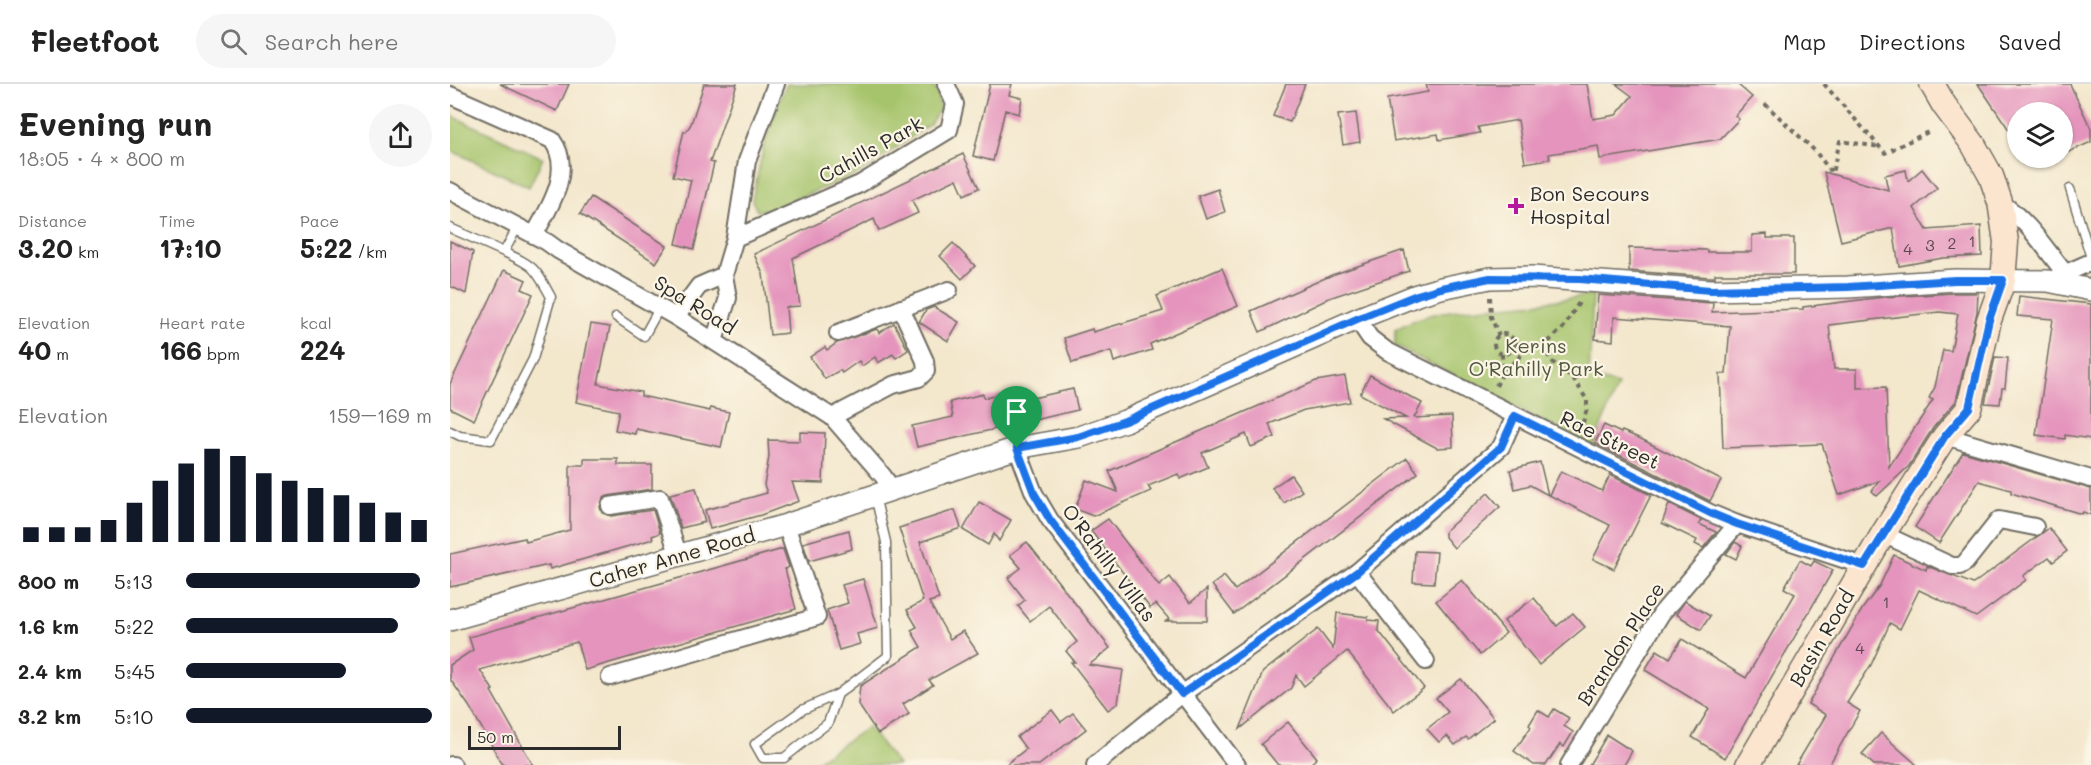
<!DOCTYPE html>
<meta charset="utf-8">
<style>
:root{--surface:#fff;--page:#f6f6f6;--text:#222;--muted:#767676;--line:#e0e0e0;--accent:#111827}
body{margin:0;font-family:Mali,sans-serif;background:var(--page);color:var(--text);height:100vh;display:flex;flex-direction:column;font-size:22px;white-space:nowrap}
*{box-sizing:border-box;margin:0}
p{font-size:20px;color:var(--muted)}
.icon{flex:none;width:33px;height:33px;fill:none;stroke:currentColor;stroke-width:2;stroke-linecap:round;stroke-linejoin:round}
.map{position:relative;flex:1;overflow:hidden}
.sheet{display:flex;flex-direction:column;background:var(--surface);width:450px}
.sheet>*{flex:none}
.controls{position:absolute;left:1557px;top:18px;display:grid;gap:12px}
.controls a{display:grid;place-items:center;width:66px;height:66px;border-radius:50%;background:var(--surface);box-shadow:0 2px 4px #0004;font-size:30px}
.scale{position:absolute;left:18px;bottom:15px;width:153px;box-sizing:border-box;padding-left:6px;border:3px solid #2b2b2b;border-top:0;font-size:16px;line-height:21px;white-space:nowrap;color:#2b2b2b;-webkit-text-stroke:4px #fcf5e5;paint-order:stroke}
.pin{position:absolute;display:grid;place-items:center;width:51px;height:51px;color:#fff;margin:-62px -26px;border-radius:50% 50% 50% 0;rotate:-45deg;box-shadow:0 0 6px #0007}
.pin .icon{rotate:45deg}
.round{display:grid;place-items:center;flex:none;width:63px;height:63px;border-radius:32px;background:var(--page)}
.overview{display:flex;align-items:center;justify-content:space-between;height:102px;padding:0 18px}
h1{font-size:33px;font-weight:700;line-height:45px}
.stats{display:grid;grid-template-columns:repeat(3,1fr);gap:9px;height:102px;padding:6px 18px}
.stats div{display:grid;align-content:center}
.stats b{font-size:26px;font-weight:700}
.stats small{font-size:16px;font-weight:400}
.stats p{font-size:16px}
.chart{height:168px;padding:12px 18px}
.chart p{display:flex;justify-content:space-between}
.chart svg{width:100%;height:108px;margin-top:6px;stroke:var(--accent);stroke-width:6}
ul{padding:0 18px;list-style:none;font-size:20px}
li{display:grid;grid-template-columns:96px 72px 1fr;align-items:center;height:45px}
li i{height:15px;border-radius:8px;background:var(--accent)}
header{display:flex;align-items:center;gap:36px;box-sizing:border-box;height:84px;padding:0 30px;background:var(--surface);border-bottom:2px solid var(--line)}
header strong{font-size:28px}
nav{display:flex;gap:33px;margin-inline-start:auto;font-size:21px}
.search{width:420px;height:54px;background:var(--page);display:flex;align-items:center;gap:15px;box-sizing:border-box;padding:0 21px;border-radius:33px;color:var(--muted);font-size:22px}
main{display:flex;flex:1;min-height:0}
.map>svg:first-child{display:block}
.green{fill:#a6c46c;stroke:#68784c;stroke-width:1.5}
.building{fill:#e595bd;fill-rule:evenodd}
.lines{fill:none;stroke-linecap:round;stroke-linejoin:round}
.service-casing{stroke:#716d63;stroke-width:11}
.minor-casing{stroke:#716d63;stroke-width:20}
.tertiary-casing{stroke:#716d63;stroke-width:24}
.secondary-casing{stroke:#716d63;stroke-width:27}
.path{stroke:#716d63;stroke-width:4;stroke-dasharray:4.5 4.5;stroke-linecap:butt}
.service{stroke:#fff;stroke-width:8}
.minor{stroke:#fff;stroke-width:16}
.tertiary{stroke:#fff;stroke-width:21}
.secondary{stroke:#fce5cf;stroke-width:24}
.route-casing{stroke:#fff;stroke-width:12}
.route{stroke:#1a73e8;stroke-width:8}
.poi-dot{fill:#b5179e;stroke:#fcf5e5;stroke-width:2}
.labels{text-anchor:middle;stroke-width:4.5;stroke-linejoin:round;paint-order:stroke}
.number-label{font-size:16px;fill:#5a4650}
.street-label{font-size:20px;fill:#2b2b2b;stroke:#fcf5e5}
.poi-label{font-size:20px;fill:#2b2b2b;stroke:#fcf5e5;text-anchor:start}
.park-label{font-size:20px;fill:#50593e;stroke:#fcf5e5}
</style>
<header>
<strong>Fleetfoot</strong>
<div class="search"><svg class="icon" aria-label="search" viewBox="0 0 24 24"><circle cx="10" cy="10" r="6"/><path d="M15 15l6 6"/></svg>Search here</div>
<nav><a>Map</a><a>Directions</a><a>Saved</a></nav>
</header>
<main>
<section class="sheet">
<div class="overview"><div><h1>Evening run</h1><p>18:05 · 4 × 800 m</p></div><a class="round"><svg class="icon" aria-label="share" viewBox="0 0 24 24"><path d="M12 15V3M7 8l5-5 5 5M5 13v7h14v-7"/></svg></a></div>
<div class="stats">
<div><p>Distance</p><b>3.20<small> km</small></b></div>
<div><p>Time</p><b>17:10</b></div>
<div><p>Pace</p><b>5:22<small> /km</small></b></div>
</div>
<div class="stats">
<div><p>Elevation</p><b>40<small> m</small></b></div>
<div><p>Heart rate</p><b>166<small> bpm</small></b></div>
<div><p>kcal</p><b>224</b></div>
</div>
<div class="chart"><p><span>Elevation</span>159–169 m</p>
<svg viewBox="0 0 160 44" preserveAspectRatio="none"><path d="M5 44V38M15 44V38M25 44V38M35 44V35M45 44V28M55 44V19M65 44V12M75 44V6M85 44V9M95 44V16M105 44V19M115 44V22M125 44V25M135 44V28M145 44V32M155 44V35"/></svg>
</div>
<ul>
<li><b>800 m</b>5:13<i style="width:95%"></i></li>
<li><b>1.6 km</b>5:22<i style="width:86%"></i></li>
<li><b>2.4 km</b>5:45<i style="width:65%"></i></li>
<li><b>3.2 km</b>5:10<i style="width:100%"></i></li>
</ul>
</section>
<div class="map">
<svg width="1641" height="681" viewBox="0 0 1641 681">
<rect width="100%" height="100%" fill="#fcf5e5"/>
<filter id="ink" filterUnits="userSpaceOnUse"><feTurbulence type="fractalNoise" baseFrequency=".0167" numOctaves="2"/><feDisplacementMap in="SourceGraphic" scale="12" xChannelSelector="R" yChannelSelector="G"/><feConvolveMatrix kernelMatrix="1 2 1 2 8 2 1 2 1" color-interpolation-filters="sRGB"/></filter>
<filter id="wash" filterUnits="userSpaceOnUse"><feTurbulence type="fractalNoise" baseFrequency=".008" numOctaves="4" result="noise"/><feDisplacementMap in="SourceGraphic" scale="24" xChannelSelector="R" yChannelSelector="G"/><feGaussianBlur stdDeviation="1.35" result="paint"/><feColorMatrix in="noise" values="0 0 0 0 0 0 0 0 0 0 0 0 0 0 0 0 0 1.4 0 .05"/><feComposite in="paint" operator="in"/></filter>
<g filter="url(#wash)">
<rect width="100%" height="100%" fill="#f3e7cc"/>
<g class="green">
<path d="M 337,0 L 481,0 L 488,8 L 490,25 L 480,40 L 410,89 L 321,125 L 307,127 L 302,116 L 315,57 L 331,12 Z"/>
<path d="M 0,31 L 93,74 L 79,103 L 0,66 Z"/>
<path d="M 1143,211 L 1139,293 L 1168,301 L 1143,362 L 945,262 L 945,246 C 981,223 1024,225 1065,221 C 1091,219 1118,214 1143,211 Z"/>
<path d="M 418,643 L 448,681 L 361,681 Z"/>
</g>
<g id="blocks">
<g class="building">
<path d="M 50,0 L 119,0 L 107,27 Z"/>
<path d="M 254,0 L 287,0 L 260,78 L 264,79 L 244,165 L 226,160 L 241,96 L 223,92 L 234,47 L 236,48 L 241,40 Z"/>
<path d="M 540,0 L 562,0 L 559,11 L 572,14 L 569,30 L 555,26 L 543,77 L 523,72 Z"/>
<path d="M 836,0 L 855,0 L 840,38 L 823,32 Z"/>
<path d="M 976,0 L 1137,0 L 1143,35 L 1166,31 L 1182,12 L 1166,0 L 1287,0 L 1302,13 L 1285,32 L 1289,35 L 1270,55 L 1150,75 L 1148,62 L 1099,70 L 1100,75 L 1075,79 L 1068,36 L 1028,43 L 1030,49 L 989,56 L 988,50 L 944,57 L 937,15 L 978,8 Z"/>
<path d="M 1528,0 L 1620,0 L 1641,45 L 1641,58 L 1612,71 L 1612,28 L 1568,28 L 1568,59 Z"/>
<path d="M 906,29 L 910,58 L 893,61 L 888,31 Z"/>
<path d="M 513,70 L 529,104 L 514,111 L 507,95 L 462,116 L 468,129 L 429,147 L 424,135 L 343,174 L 350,222 L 336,223 L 338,249 L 320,251 L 313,190 L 304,170 Z"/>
<path d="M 1472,85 L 1487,104 L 1464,124 L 1477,146 L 1531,142 L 1532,172 L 1493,174 L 1449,182 L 1443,144 L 1391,157 L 1374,88 L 1438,106 L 1435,91 L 1456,86 L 1458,97 Z"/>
<path d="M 768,105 L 775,128 L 756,135 L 748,112 Z"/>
<path d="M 141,113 L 217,162 L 206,179 L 130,130 Z"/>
<path d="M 1317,150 L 1317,154 L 1344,154 L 1344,190 L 1265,190 L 1265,193 L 1260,193 L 1179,187 L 1179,164 L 1257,166 L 1257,168 L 1302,168 L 1302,151 Z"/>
<path d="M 0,157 L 23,168 L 16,210 L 0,202 Z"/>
<path d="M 503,159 L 525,182 L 512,195 L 490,172 Z"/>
<path d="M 954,166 L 959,187 L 876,215 L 876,216 L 810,248 L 801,227 L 882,191 Z"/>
<path d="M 772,184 L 788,222 L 700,260 L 702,266 L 664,278 L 661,267 L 622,279 L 614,254 L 642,245 L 643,248 L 713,227 L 707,212 Z"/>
<path d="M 54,186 L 76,196 L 72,205 L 83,210 L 24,336 L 0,324 L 0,300 Z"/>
<path d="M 1505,209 L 1528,209 L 1527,228 L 1506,317 L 1483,344 L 1459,382 L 1427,412 L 1422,407 L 1429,397 L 1389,411 L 1372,360 L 1273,364 L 1270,290 L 1276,290 L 1280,242 L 1164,233 L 1163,257 L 1145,255 L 1148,211 L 1263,219 L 1262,228 L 1353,225 L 1353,223 L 1434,213 ZM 1489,228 L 1508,230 L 1501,267 L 1493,266 L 1485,303 L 1479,314 L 1483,316 L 1439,383 L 1436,303 L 1407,304 L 1407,285 L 1384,285 L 1379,241 Z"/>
<path d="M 1569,212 L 1641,220 L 1641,355 L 1615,351 L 1615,355 L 1586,351 L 1603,235 L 1567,232 Z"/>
<path d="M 484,223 L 509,238 L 498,257 L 469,238 L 476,226 Z"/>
<path d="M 444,239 L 458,266 L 446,274 L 443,270 L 428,279 L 425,273 L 412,282 L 409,277 L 392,289 L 390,286 L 375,295 L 360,273 L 375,263 L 377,266 L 387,259 L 427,245 L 429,249 Z"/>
<path d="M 141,240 L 160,243 L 148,300 L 191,308 L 191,312 L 260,327 L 260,324 L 279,328 L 271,363 L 186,345 L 185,350 L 165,346 L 169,327 L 126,318 Z"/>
<path d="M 1545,273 L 1558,274 L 1555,304 L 1552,304 L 1550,320 L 1535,319 Z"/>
<path d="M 920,291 L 972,319 L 964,334 L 1002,332 L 1003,363 L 987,364 L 933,335 L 956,334 L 910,310 Z"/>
<path d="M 895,292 L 900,318 L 854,326 L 819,340 L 825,353 L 801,363 L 796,350 L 752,369 L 758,383 L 730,395 L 728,390 L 698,402 L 701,407 L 643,432 L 625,425 L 636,396 L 668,408 L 659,387 L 866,297 Z"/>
<path d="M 623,305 L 628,326 L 467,363 L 462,342 L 503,333 L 500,318 L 533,310 L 534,314 L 553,310 L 556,320 Z"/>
<path d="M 1154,341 L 1171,349 L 1172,347 L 1191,355 L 1271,396 L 1260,417 L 1145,359 Z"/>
<path d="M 350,348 L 375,349 L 373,399 L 342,398 L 349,417 L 311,431 L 260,445 L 255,426 L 317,409 L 314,401 L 319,373 L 318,356 L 350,357 Z"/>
<path d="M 1513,368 L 1641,405 L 1641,431 L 1633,428 L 1632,430 L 1561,409 L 1561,406 L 1529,397 L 1489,459 L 1465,443 Z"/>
<path d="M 957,374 L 968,389 L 784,530 L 762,501 L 774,492 L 785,506 Z"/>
<path d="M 134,375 L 168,375 L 168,381 L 202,381 L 202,405 L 158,412 L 153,414 L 150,423 L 152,429 L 161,432 L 203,426 L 210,449 L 202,452 L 203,455 L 100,485 L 99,481 L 0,503 L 0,470 L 75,454 L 76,458 L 120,446 L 120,381 L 134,381 Z"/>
<path d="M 1090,378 L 1098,411 L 1080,401 L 1065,405 L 1060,386 Z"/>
<path d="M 1111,387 L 1152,407 L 1160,391 L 1201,411 L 1164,485 L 1143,475 L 1160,441 L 1099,411 Z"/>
<path d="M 841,391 L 852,407 L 834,419 L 822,404 Z"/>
<path d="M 246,404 L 255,438 L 231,444 L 220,410 Z"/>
<path d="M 1038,409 L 1050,423 L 1004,464 L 995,453 L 995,447 Z"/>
<path d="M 529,418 L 561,436 L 549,457 L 544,450 L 538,461 L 513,446 Z"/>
<path d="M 1219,420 L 1251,436 L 1249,440 L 1266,448 L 1253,464 L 1245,460 L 1247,456 L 1212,439 Z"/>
<path d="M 505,426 L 511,444 L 470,458 L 489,515 L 479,518 L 500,555 L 513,547 L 528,569 L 479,596 L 483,601 L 453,620 L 459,630 L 428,650 L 408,620 L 410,602 L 471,563 L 461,546 L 467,543 L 457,526 L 473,517 L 449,444 Z"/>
<path d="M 658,435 L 709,502 L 720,493 L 740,519 L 757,505 L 757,537 L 716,537 L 719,535 L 706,520 L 700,524 L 641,447 Z"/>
<path d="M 1599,444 L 1617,467 L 1603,478 L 1599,473 L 1573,492 L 1576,496 L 1526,533 L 1469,506 L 1450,545 L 1440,539 L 1421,581 L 1397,619 L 1410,627 L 1379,681 L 1346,681 L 1376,631 L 1358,620 L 1413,524 L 1430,501 L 1444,471 L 1476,486 L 1477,482 L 1523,500 Z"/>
<path d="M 399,446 L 402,465 L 359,477 L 353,459 Z"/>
<path d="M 577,458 L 660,564 L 639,581 L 673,586 L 668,619 L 658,626 L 621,578 L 625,578 L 616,567 L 627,558 L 599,522 L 580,537 L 568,522 L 575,516 L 558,494 L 571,484 L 560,471 Z"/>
<path d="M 1285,458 L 1292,462 L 1286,475 L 1276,470 Z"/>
<path d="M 333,465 L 339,483 L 335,485 L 346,525 L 135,586 L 127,558 L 30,586 L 43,606 L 41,607 L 83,681 L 53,681 L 19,622 L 0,595 L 0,581 L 23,566 L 19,553 Z"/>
<path d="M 965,467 L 987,468 L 984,499 L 963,498 Z"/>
<path d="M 1350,476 L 1361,482 L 1364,477 L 1383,486 L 1275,674 L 1242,653 L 1259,625 L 1195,586 L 1207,566 L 1220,574 L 1232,555 L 1296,594 L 1345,510 L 1334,504 Z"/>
<path d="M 413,495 L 428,544 L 407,550 L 410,560 L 389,566 L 377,526 L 398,519 L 392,501 Z"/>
<path d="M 1012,496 L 1056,549 L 1030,571 L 986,517 Z"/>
<path d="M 1084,514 L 1107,542 L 1123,529 L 1135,543 L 1089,581 L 1054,537 Z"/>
<path d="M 1235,517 L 1260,532 L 1251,546 L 1226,530 Z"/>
<path d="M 887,529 L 918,533 L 918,536 L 929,537 L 928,546 L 974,604 L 944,627 L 897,567 L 854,602 L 846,591 L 841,604 L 790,645 L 813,588 L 868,545 L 883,565 Z"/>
<path d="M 1011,595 L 1044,634 L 1018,655 L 1016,653 L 1005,661 L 997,652 L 989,658 L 977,645 L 998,628 L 986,614 Z"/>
<path d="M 1104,625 L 1119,634 L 1114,642 L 1123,648 L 1114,663 L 1110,660 L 1096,681 L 1084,681 L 1064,667 L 1081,643 L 1079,641 L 1088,626 L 1099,633 Z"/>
<path d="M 602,626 L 611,638 L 623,629 L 636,645 L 589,681 L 555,681 L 576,665 L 567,653 Z"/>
<path d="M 838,638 L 867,674 L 859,681 L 828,681 L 811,660 Z"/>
<path d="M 1431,649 L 1467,681 L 1424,681 L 1412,670 Z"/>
<path d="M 1157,651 L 1182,667 L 1174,681 L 1139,681 Z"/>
</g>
</g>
</g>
<g filter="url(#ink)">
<use href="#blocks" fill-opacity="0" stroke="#716d63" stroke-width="1.5"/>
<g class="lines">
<g class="service-casing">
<g id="service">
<path d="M 1620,105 L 1641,174"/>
<path d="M 0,144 L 54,168"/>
<path d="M 166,233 L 194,252 L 210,223"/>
<path d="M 0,347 L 10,352 L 41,356 L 83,275 L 101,213 C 85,183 84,182 54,168 L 68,142"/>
<path d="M 388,610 L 352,626 L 305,660 L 313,674 L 334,674 L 378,639 L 388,610 L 438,572 L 436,458 L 425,412"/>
</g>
</g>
<g class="minor-casing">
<g id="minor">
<path d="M 0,11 L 102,56 C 124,86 100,123 84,151"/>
<path d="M 0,107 L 97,158 L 108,166 L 226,233 L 382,333 L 433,392 L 442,405"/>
<path d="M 1550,118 C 1579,138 1593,162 1615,189"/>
<path d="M 285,154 L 297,77 L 326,0"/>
<path d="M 1607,193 L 1641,178"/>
<path d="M 226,233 L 249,202 L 274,191"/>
<path d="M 907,235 L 920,254 L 937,267 L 1260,429 L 1287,440 L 1414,482"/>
<path d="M 388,249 L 499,206"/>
<path d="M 264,257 L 278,214 L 274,191 L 285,154 L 410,100 L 499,46 L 505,20 L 496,0"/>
<path d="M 382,333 L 443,301 L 469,294 L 476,287 L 475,277 L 451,224"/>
<path d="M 1495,352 L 1641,395"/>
<path d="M 567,364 L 584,409 L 600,436 L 787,681"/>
<path d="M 160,422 L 210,414 L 229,473"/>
<path d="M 1433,450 L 1502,482 L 1510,482 L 1515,479 L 1549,436 L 1585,443"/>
<path d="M 907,488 L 976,577"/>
<path d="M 160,593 L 367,533 L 336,441"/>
<path d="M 1,681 L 3,681"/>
<path d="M 645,681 L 732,610 L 907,488 L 1051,363 L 1065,332"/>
<path d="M 1119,681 L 1211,530 L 1287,440"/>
</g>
</g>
<g class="tertiary-casing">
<path id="tertiary" d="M 0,536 L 336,441 L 567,364 L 629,353 L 675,337 L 907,235 L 967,211 L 991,204 L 1040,194 L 1082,193 L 1260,206 L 1398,203 L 1505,196 L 1598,197 L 1641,206"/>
</g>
<g class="secondary-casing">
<path id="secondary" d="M 1298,681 L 1433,450 L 1495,352 L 1519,324 L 1539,236 L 1553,197 L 1556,158 L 1550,118 L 1541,92 L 1523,60 L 1494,21 L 1482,0"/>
</g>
<g class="path">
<path d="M 1374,0 L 1435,69 L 1480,47"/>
<path d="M 1315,20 L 1365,67 L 1382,89 L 1390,57 L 1430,63"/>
<path d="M 1040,213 L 1041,233 L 1049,252"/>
<circle cx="1054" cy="260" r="10"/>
<path d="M 1064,259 L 1074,261 L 1077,265"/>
<path d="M 1095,261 L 1100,276 L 1125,297 L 1137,316 L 1137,325 L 1131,345"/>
<path d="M 1052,270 L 1052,282 L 1055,287"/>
<path d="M 1046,302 L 1052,290 L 1077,265 L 1095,261 L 1113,244 L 1130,217"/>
</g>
<use href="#service" class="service"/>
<use href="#minor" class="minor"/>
<use href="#tertiary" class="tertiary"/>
<use href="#secondary" class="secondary"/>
</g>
</g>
<g class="lines" filter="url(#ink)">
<g class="route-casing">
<path id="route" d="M 1040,194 L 1130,195 L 1260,206 L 1398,203 L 1505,196 L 1553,196 L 1539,236 L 1519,324 L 1495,352 L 1414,482 L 1287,440 L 1260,429 L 1065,332 L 1051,363 L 907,488 L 732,610 L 600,436 L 584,409 L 567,364 L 628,353 L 675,337 L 907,235 L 967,211 L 991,204 Z"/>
</g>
<use href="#route" class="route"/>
</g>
<path class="poi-dot" d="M1063 113h6v6h6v6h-6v6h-6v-6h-6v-6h6z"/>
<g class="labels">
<g class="number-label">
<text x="1522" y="163">1</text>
<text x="1502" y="165">2</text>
<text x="1480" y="167">3</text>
<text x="1458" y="171">4</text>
<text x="1436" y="524">1</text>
<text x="1410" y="570">4</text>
</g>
<g class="street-label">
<text transform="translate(421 66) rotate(-29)" y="7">Cahills Park</text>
<text transform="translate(245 221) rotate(32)" y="7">Spa Road</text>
<text transform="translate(1160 356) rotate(26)" y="7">Rae Street</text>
<text transform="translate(222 474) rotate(-16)" y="7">Caher Anne Road</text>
<text transform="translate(659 479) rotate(53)" y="7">O'Rahilly Villas</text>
<text transform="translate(1372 554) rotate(-60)" y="7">Basin Road</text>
<text transform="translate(1171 560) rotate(-57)" y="7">Brandon Place</text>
</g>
<g class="poi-label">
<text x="1080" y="117">Bon Secours<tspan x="1080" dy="23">Hospital</tspan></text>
</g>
<g class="park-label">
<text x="1086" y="269">Kerins<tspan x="1086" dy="23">O'Rahilly Park</tspan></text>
</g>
</g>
</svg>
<div class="controls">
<a><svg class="icon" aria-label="layers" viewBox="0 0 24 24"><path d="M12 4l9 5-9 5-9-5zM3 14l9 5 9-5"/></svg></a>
</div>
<div class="scale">50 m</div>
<div class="pin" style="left:567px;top:364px;background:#1e9e55"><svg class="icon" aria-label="arrive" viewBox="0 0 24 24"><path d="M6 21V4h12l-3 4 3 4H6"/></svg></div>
</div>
</main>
